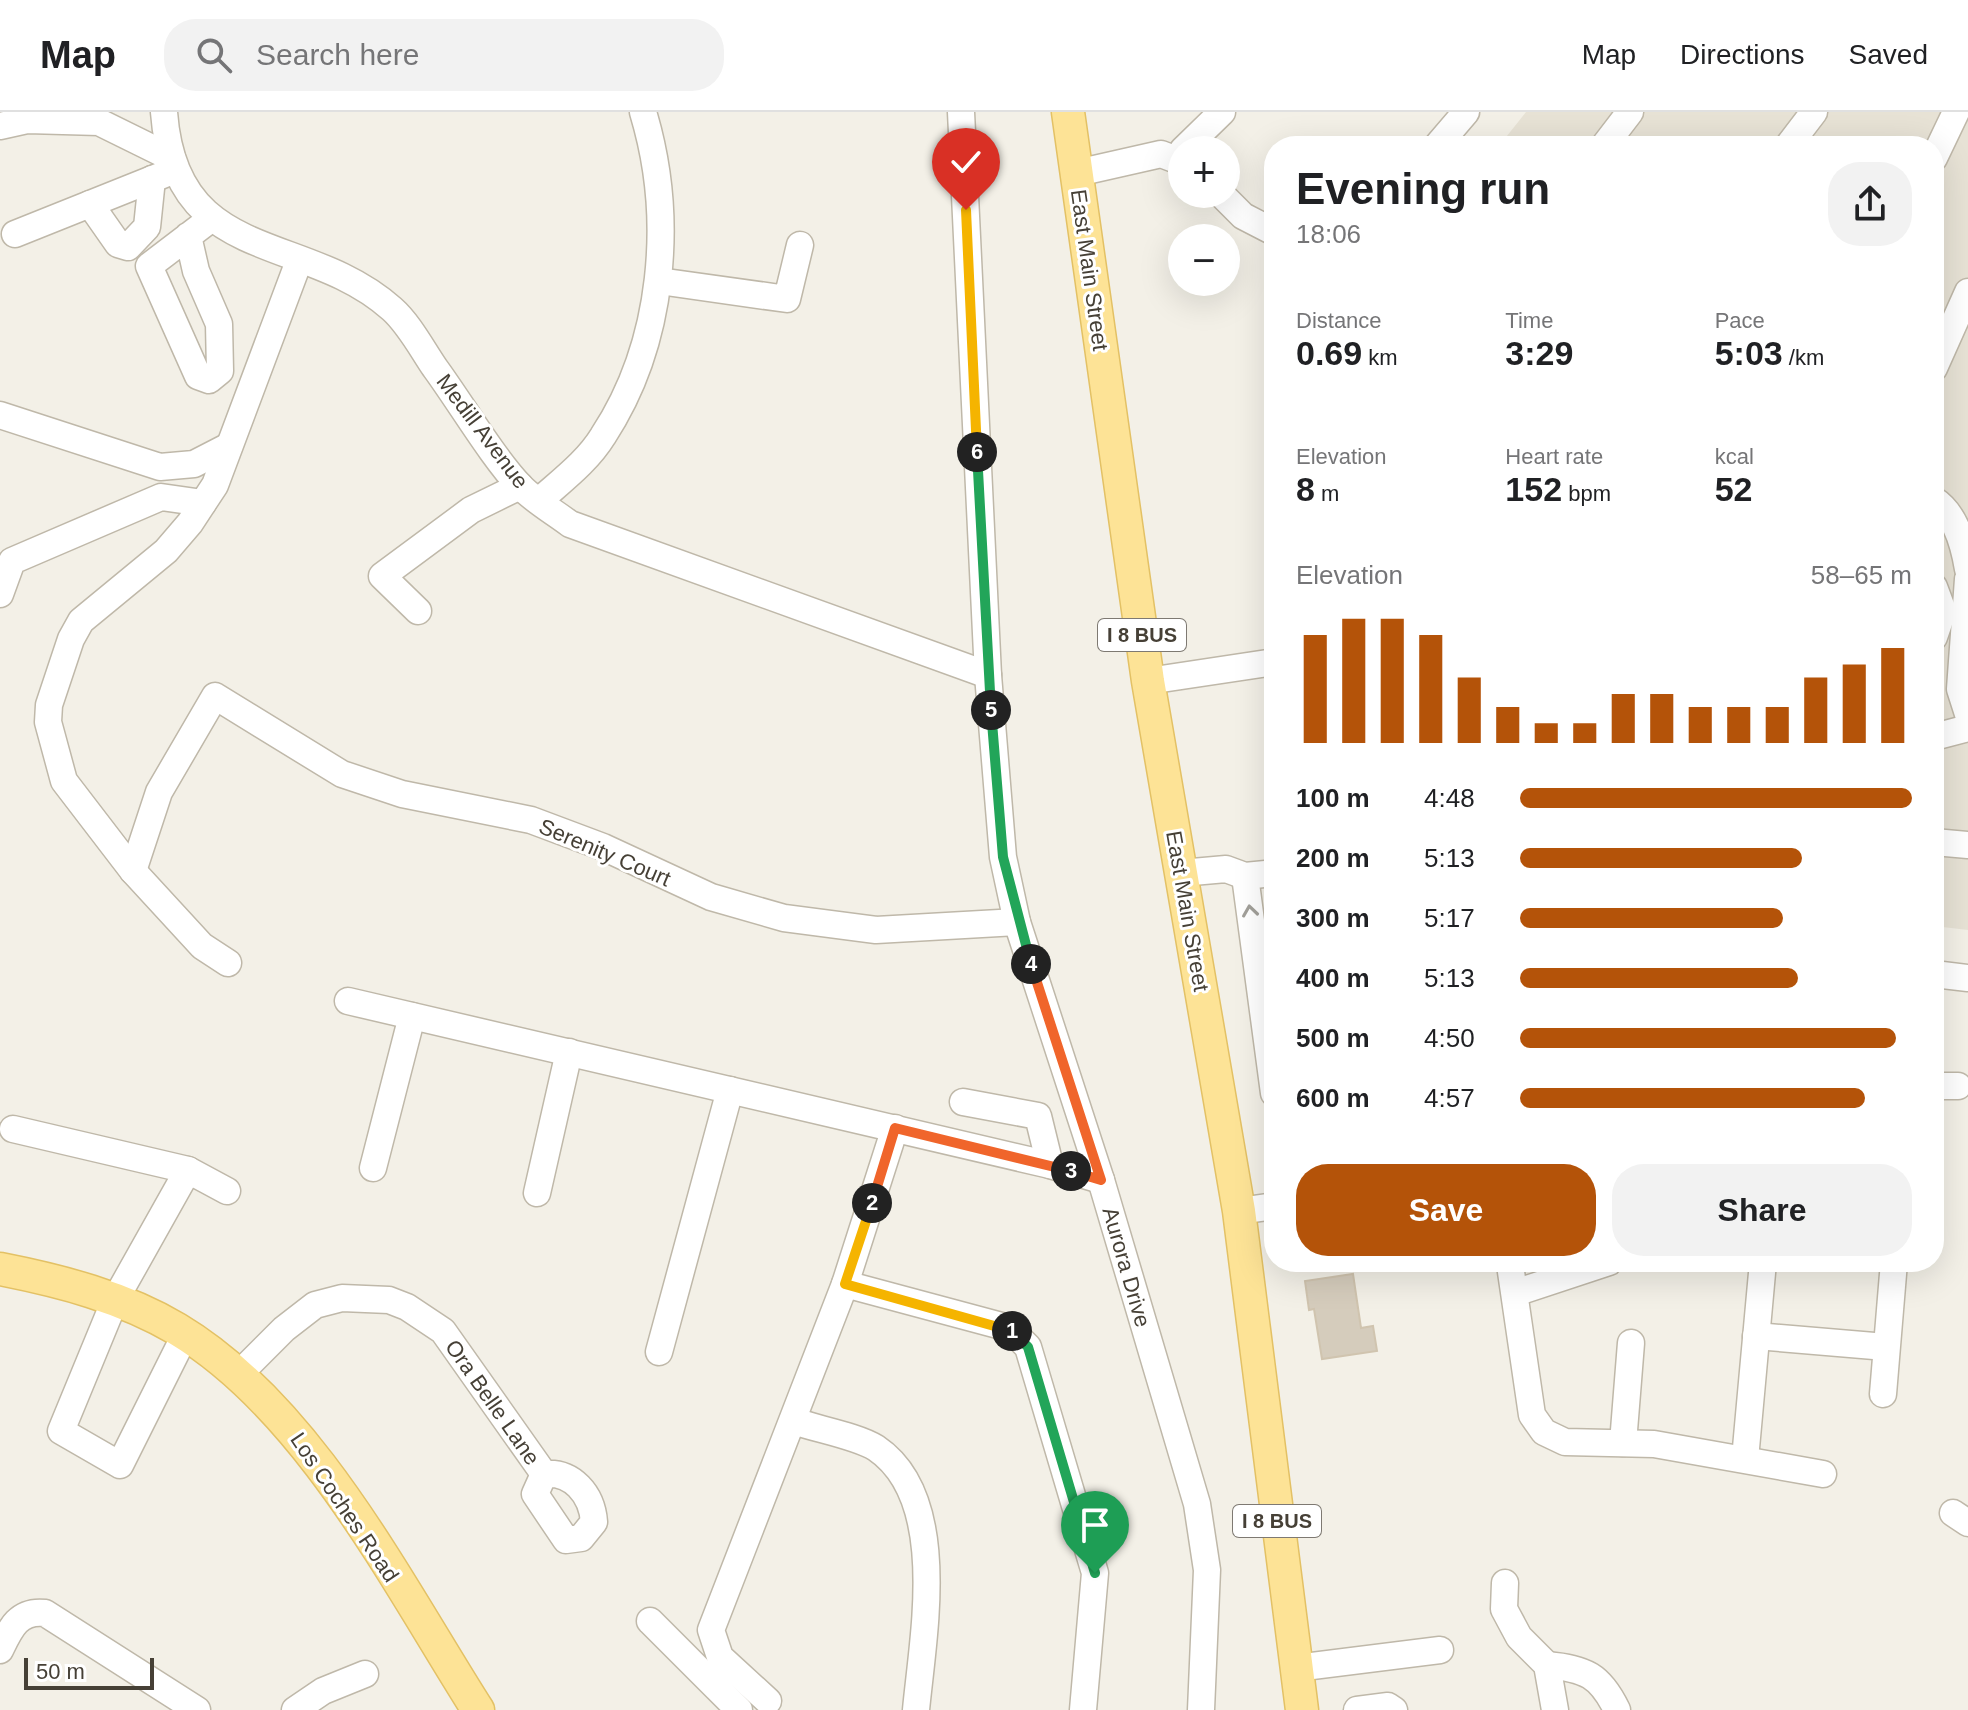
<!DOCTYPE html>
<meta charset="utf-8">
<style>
:root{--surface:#fff;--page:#f2f2f2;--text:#202124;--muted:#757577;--line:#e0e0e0;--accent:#b45309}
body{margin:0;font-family:Arial,sans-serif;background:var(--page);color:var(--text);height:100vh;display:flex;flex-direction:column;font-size:30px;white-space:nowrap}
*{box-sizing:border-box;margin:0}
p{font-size:26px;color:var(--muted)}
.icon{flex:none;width:44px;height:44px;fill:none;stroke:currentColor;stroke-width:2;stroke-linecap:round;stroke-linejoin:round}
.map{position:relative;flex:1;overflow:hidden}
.drawer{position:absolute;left:1264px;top:24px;width:680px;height:1136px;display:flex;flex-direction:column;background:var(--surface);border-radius:32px;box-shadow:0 8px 32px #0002}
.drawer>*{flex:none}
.fabs{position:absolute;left:1168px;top:24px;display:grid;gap:16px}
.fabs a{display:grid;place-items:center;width:72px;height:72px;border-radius:50%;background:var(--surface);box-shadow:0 8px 32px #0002;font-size:40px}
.scale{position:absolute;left:24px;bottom:20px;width:130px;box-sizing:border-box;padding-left:8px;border:4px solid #464036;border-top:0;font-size:22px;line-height:28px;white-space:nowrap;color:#464036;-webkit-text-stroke:6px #fff;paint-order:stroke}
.pin{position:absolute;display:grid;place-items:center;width:68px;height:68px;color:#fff;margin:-82px -34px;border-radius:50% 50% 50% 0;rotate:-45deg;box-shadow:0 0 8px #0007}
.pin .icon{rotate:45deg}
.km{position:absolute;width:40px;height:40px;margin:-20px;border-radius:50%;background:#222;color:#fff;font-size:22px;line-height:40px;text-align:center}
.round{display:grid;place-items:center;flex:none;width:84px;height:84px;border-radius:32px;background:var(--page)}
.headline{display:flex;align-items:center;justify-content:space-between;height:136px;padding:0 32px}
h1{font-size:44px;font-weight:600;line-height:60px}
.metrics{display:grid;grid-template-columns:repeat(3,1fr);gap:12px;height:136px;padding:8px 32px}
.metrics div{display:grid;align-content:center}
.metrics b{font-size:34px;font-weight:600}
.metrics small{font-size:22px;font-weight:400}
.metrics p{font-size:22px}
.chart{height:224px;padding:16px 32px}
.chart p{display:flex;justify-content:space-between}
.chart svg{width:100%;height:144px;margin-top:8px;stroke:var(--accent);stroke-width:6}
.action{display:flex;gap:16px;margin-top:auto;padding:16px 32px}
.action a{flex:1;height:92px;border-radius:32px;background:var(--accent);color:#fff;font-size:32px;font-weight:600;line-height:92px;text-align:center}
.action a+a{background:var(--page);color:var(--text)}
ul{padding:0 32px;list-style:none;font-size:26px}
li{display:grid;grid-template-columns:128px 96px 1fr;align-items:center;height:60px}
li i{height:20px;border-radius:10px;background:var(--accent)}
header{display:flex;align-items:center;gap:48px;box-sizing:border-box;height:112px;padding:0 40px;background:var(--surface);border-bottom:2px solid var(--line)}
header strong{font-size:38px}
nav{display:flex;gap:44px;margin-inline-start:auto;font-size:28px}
.search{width:560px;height:72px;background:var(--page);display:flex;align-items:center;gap:20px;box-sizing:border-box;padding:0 28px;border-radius:32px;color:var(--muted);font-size:30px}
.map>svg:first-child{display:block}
.residential{fill:#e7e2d5}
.building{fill:#d5ccbc;stroke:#d0c4af;stroke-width:2}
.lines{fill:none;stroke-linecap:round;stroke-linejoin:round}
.minor-casing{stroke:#bfb8a9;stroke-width:29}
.major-casing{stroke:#e3c165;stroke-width:35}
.minor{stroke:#fff;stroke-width:26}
.major{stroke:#fde396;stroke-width:32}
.oneway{stroke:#a2a09a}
.split-1-casing{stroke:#fff;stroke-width:16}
.split-2-casing{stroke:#fff;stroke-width:16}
.split-3-casing{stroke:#fff;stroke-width:16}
.split-4-casing{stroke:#fff;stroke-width:16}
.split-5-casing{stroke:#fff;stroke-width:16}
.split-6-casing{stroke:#fff;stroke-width:16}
.split-7-casing{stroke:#fff;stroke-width:16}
.split-1{stroke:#22a559;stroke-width:10}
.split-2{stroke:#f5b400;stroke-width:10}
.split-3{stroke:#f0652b;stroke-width:10}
.split-4{stroke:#f0652b;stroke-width:10}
.split-5{stroke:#22a559;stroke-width:10}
.split-6{stroke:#22a559;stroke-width:10}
.split-7{stroke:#f5b400;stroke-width:10}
.labels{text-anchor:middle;stroke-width:6;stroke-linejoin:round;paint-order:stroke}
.shield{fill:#fff;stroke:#7e7972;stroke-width:2}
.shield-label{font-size:20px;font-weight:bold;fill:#464036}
.street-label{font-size:22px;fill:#464036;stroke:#fff}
</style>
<header>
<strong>Map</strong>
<div class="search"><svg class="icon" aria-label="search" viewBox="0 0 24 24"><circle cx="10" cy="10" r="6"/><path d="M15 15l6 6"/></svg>Search here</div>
<nav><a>Map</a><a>Directions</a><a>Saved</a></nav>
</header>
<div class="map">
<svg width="1968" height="1598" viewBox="0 0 1968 1598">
<rect width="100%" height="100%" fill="#f3f0e7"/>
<path class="residential" d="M 1526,0 L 1968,0 L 1968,818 L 1934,814 L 1934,34 L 1499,34 Z"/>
<path class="building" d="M 1353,1162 L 1361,1216 L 1373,1214 L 1377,1239 L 1322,1247 L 1314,1197 L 1309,1198 L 1305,1169 Z"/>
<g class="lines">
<g class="minor-casing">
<g id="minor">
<path d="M 164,0 C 175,155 305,119 392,197 C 409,212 422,237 435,256 C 460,290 493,346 521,375 C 535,389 554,400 570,412 L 988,563"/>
<path d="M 961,0 L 988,563 L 1003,745 L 1017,810 L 1101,1068 L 1197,1392 L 1207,1458 L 1201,1598"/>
<path d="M 0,14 L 27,8 L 99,10 L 172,46"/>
<path d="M 1437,34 L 1466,0"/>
<path d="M 1604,34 L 1630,0"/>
<path d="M 1788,34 L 1814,0"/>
<path d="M 1183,38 L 1222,0"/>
<path d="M 1934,46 L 1956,0"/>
<path d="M 1077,61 L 1161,42 L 1182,50"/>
<path d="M 1221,82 L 1243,104 L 1274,120"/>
<path d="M 90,92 L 118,132 L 128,135 L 147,115 L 152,67"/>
<path d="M 15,122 L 175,58"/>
<path d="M 188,124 L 196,159 L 219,212 L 220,259 L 209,268 L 198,264 L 149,154 L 212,106"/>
<path d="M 659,169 L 787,187 L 800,133"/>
<path d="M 1934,256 L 1968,180"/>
<path d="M 0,303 L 160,355 L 194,352 L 229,334"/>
<path d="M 1934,388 C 1956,402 1964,433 1968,457"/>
<path d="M 539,389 C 561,369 587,350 603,324 C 664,231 675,106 643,0"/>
<path d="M 1968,467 L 1960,577 L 1968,602"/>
<path d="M 1934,475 L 1943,499 L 1934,525"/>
<path d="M 0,482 L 12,449 L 161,385 L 203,391"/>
<path d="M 418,499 L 382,464 L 471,398 L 520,374"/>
<path d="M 1148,569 L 1274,550"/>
<path d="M 1934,625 L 1968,616"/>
<path d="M 1934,730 L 1968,733"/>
<path d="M 133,759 L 159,680 L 215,584 L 342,662 L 402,682 L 531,708 L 603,735 L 711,785 L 784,806 L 876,818 L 1017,810"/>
<path d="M 1181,761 L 1226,757 L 1245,764 L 1274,761"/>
<path d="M 1245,764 L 1274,981"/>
<path d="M 228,851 L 202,834 L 133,759 L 64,669 L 48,610 L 49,593 L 71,527 L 81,509 L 166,439 L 190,411 L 215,373 L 299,149"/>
<path d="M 1934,862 L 1968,866"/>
<path d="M 348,889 L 1050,1053 L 1101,1068"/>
<path d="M 1934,974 L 1958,974"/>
<path d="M 963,990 L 1038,1004 L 1050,1053"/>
<path d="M 13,1017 L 188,1058"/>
<path d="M 373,1056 L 412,904"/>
<path d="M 537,1081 L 569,940"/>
<path d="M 1239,1099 L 1274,1094"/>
<path d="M 1510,1153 L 1532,1303 L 1544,1320 L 1565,1330 L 1654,1332 L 1823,1362"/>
<path d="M 845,1172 L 1009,1216 L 1028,1235 L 1095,1461 L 1083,1598"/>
<path d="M 1515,1181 L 1609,1150"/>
<path d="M 185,1223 L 120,1353 L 61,1319 L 115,1188 L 188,1058 L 227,1079"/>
<path d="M 1756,1224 L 1886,1235"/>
<path d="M 659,1240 L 730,978"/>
<path d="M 238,1263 L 284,1217 L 315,1193 L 342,1186 L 389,1188 L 407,1195 L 443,1219 L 544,1362 L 535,1382 L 566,1428 L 581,1426 L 594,1410 C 592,1382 572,1359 544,1362"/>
<path d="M 1883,1282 L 1894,1150"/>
<path d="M 794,1309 C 816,1317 857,1324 876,1336 C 950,1386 923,1523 916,1598"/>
<path d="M 1623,1331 L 1631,1231"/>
<path d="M 1745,1347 L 1763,1150"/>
<path d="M 1953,1401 L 1968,1411"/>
<path d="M 1505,1471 L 1504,1497 L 1519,1525 L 1547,1553 L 1555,1598"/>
<path d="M 650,1509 L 739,1598"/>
<path d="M 0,1538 C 10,1517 18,1498 45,1501 L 197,1598"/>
<path d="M 1547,1553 C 1586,1557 1600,1563 1617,1598"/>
<path d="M 1296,1556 L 1440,1538"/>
<path d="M 768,1589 L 720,1545 L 711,1518 L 845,1172 L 895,1016"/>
<path d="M 295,1598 L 323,1579 L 365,1562"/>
<path d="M 1357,1598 L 1388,1594 L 1394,1598"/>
</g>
</g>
<g class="major-casing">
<g id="major">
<path d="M 1068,0 L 1148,569 L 1239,1099 L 1302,1598"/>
<path d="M 0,1157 C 61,1169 123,1185 177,1217 C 309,1296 397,1471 478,1598"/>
</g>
</g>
<use href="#minor" class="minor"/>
<use href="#major" class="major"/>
</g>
<defs><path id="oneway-chevron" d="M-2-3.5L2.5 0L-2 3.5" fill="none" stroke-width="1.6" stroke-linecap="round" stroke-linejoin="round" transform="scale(2)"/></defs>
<use class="oneway" href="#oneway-chevron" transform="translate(1250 799) rotate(-98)"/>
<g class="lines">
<g class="split-1-casing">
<path id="split-1" d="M 1012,1219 L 1028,1235 L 1095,1461"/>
</g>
<g class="split-2-casing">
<path id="split-2" d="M 872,1091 L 845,1172 L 1012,1219"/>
</g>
<g class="split-3-casing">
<path id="split-3" d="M 872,1091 L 895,1016 L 1071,1059"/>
</g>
<g class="split-4-casing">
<path id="split-4" d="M 1031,852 L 1101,1068 L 1071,1059"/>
</g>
<g class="split-5-casing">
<path id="split-5" d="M 991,598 L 1003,745 L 1031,852"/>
</g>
<g class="split-6-casing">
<path id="split-6" d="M 977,340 L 991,598"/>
</g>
<g class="split-7-casing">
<path id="split-7" d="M 966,98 L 977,340"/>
</g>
<use href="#split-1" class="split-1"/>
<use href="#split-2" class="split-2"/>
<use href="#split-3" class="split-3"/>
<use href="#split-4" class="split-4"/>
<use href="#split-5" class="split-5"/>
<use href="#split-6" class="split-6"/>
<use href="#split-7" class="split-7"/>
</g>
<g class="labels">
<g class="shield">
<rect x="1098" y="507" width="88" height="32" rx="6"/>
<rect x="1233" y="1393" width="88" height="32" rx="6"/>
</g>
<g class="shield-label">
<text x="1142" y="530">I 8 BUS</text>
<text x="1277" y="1416">I 8 BUS</text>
</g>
<g class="street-label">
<text transform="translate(1090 158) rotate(82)" y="8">East Main Street</text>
<text transform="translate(483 319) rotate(53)" y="8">Medill Avenue</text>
<text transform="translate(605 740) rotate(23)" y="8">Serenity Court</text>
<text transform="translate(1188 799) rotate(80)" y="8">East Main Street</text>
<text transform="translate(1127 1155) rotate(74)" y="8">Aurora Drive</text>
<text transform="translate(493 1290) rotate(55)" y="8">Ora Belle Lane</text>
<text transform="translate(345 1395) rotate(56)" y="8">Los Coches Road</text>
</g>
</g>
</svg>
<div class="fabs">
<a>+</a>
<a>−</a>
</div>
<div class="scale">50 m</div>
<div class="pin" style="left:1095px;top:1461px;background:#1e9e55"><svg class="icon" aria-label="arrive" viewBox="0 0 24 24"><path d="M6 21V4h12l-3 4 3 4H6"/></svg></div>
<div class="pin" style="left:966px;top:98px;background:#d93025"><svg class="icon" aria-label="check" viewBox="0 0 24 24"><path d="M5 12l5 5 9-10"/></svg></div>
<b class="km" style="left:1012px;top:1219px">1</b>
<b class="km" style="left:872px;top:1091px">2</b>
<b class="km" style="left:1071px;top:1059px">3</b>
<b class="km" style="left:1031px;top:852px">4</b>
<b class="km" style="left:991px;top:598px">5</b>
<b class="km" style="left:977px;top:340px">6</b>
<section class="drawer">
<div class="headline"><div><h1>Evening run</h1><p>18:06</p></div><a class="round"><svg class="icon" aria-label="share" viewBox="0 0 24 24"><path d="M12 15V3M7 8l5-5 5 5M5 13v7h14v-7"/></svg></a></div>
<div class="metrics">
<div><p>Distance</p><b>0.69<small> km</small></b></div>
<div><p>Time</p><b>3:29</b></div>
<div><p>Pace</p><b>5:03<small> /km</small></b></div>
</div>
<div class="metrics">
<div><p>Elevation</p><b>8<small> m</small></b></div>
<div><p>Heart rate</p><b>152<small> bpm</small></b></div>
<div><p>kcal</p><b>52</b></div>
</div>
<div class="chart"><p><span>Elevation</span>58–65 m</p>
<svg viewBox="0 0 160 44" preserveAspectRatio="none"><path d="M5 44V11M15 44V6M25 44V6M35 44V11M45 44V24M55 44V33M65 44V38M75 44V38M85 44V29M95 44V29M105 44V33M115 44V33M125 44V33M135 44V24M145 44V20M155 44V15"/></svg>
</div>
<ul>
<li><b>100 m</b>4:48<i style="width:100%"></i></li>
<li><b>200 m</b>5:13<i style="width:72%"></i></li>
<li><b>300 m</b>5:17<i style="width:67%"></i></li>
<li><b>400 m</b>5:13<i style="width:71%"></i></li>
<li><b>500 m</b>4:50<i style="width:96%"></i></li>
<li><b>600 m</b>4:57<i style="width:88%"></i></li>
</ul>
<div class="action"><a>Save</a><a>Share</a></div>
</section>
</div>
